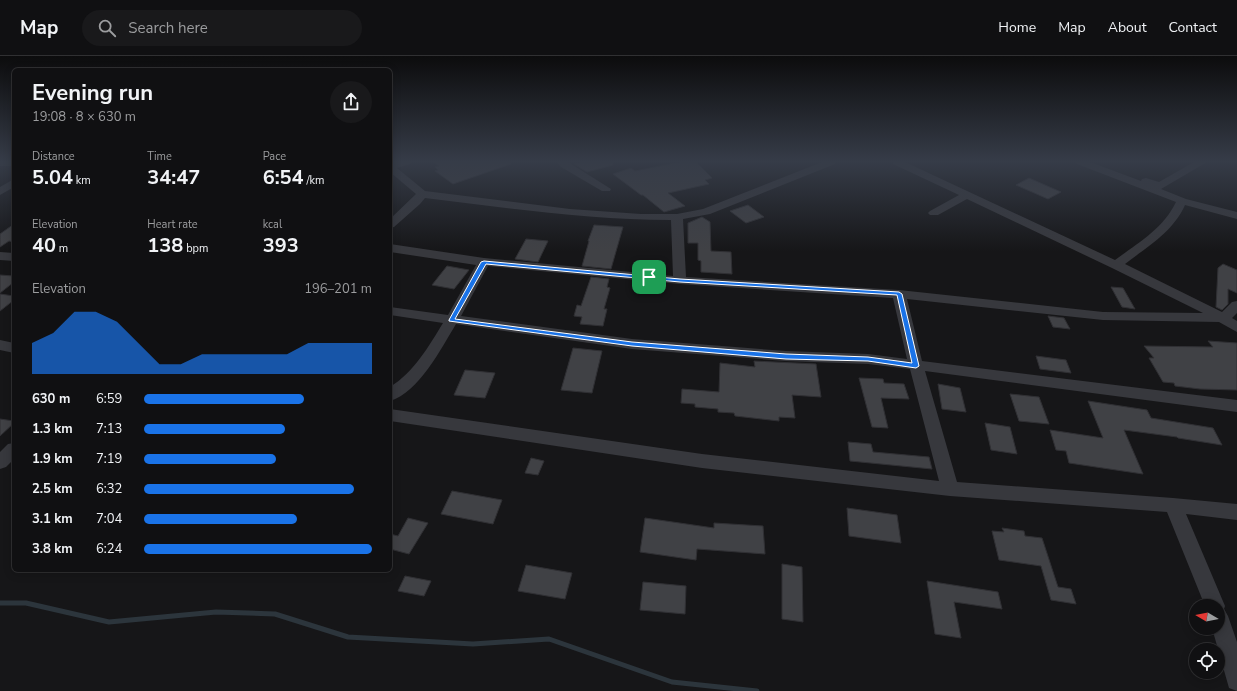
<!DOCTYPE html>
<meta charset="utf-8">
<style>
:root{--surface:#101012;--page:#19191b;--text:#f1f3f6;--muted:#9c9d9f;--line:#303032;--accent:#1a73e8}
body{margin:0;font-family:"Nunito Sans",sans-serif;background:var(--page);color:var(--text);height:100vh;display:flex;flex-direction:column;font-size:15px;white-space:nowrap}
*{box-sizing:border-box;margin:0}
p{font-size:13px;color:var(--muted)}
.icon{flex:none;width:22px;height:22px;fill:none;stroke:currentColor;stroke-width:2;stroke-linecap:round;stroke-linejoin:round}
.map{position:relative;flex:1;overflow:hidden}
.sheet{position:absolute;left:12px;top:12px;width:380px;height:504px;display:flex;flex-direction:column;background:var(--surface);border-radius:6px;box-shadow:0 2px 10px #0003,0 0 0 1px var(--line)}
.sheet>*{flex:none}
.needle{width:26px;rotate:280deg}
.controls{position:absolute;left:1189px;top:543px;display:grid;gap:8px}
.controls a{display:grid;place-items:center;width:36px;height:36px;border-radius:50%;background:var(--surface);box-shadow:0 2px 10px #0003,0 0 0 1px var(--line);font-size:20px}
.pin{position:absolute;display:grid;place-items:center;width:34px;height:34px;color:#fff;margin:-17px;border-radius:8px;box-shadow:0 2px 6px #0006}
.round{display:grid;place-items:center;flex:none;width:42px;height:42px;border-radius:21px;background:var(--page)}
.summary{display:flex;align-items:center;justify-content:space-between;height:68px;padding:0 20px}
h1{font-size:22px;font-weight:700;line-height:30px}
.figures{display:grid;grid-template-columns:repeat(3,1fr);gap:6px;height:68px;padding:4px 20px}
.figures div{display:grid;align-content:center}
.figures b{font-size:20px;font-weight:700}
.figures small{font-size:11px;font-weight:400}
.figures p{font-size:11px}
.chart{height:112px;padding:8px 20px}
.chart p{display:flex;justify-content:space-between}
.chart svg{width:100%;height:72px;margin-top:4px;fill:var(--accent);opacity:.7}
ul{padding:0 20px;list-style:none;font-size:13px}
li{display:grid;grid-template-columns:64px 48px 1fr;align-items:center;height:30px}
li i{height:10px;border-radius:5px;background:var(--accent)}
header{display:flex;align-items:center;gap:24px;box-sizing:border-box;height:56px;padding:0 20px;background:var(--surface);border-bottom:1px solid var(--line)}
header strong{font-size:19px}
nav{display:flex;gap:22px;margin-inline-start:auto;font-size:14px}
.search{width:280px;height:36px;background:var(--page);display:flex;align-items:center;gap:10px;box-sizing:border-box;padding:0 14px;border-radius:22px;color:var(--muted);font-size:15px}
.map>svg:first-child{display:block}
.lines{fill:none;stroke-linecap:round;stroke-linejoin:round}
.stream{stroke:#2c353c;stroke-width:5}
.building{fill:#404145;stroke:#303034}
.minor{fill:#37383d;fill-rule:evenodd}
.route{fill:#1a73e8;stroke:#fff;fill-rule:evenodd}
</style>
<header>
<strong>Map</strong>
<div class="search"><svg class="icon" aria-label="search" viewBox="0 0 24 24"><circle cx="10" cy="10" r="6"/><path d="M15 15l6 6"/></svg>Search here</div>
<nav><a>Home</a><a>Map</a><a>About</a><a>Contact</a></nav>
</header>
<div class="map">
<svg width="1237" height="635" viewBox="0 0 1237 635">
<rect width="100%" height="100%" fill="#161618"/>
<g class="lines">
<path class="stream" d="M 0,547 L 26,547 L 109,566 L 216,556 L 275,558 L 348,581 L 473,588 L 549,583 L 672,626 L 757,635"/>
</g>
<g class="building">
<path d="M 434,106 L 511,106 L 511,108 L 453,128 L 435,115 L 438,114 L 435,111 L 439,110 Z"/>
<path d="M 581,106 L 613,106 L 613,109 L 587,116 L 574,108 Z"/>
<path d="M 680,106 L 696,106 L 712,122 L 705,124 L 709,128 L 668,137 L 685,150 L 664,156 L 643,139 L 641,139 L 613,118 L 631,112 L 635,115 Z"/>
<path d="M 1029,122 L 1061,136 L 1048,143 L 1016,129 Z"/>
<path d="M 748,149 L 764,161 L 746,167 L 730,155 Z"/>
<path d="M 702,161 L 710,166 L 711,195 L 731,196 L 732,218 L 701,216 L 701,205 L 698,204 L 698,187 L 688,187 L 688,167 Z"/>
<path d="M 14,168 L 14,186 L 9,185 L 0,191 L 0,178 Z"/>
<path d="M 594,169 L 623,171 L 611,213 L 582,210 L 589,185 L 588,185 Z"/>
<path d="M 526,183 L 548,185 L 538,206 L 515,203 Z"/>
<path d="M 1223,208 L 1237,214 L 1237,237 L 1228,233 L 1228,248 L 1222,254 L 1216,251 L 1218,212 Z"/>
<path d="M 447,210 L 469,214 L 454,233 L 432,229 Z"/>
<path d="M 0,219 L 14,220 L 14,226 L 0,237 Z"/>
<path d="M 591,221 L 609,223 L 607,231 L 610,232 L 604,253 L 607,253 L 603,270 L 580,268 L 582,261 L 574,260 L 577,249 L 581,250 Z"/>
<path d="M 1111,231 L 1123,232 L 1135,253 L 1122,251 Z"/>
<path d="M 0,238 L 14,240 L 14,244 L 0,255 Z"/>
<path d="M 1048,260 L 1064,262 L 1070,273 L 1053,271 Z"/>
<path d="M 1208,285 L 1237,287 L 1237,334 L 1200,333 L 1175,330 L 1174,327 L 1163,326 L 1149,302 L 1154,302 L 1144,290 L 1213,291 Z"/>
<path d="M 573,292 L 602,295 L 592,337 L 561,334 Z"/>
<path d="M 1036,300 L 1066,304 L 1071,317 L 1040,313 Z"/>
<path d="M 754,305 L 816,308 L 821,341 L 792,339 L 795,362 L 779,361 L 779,365 L 735,360 L 734,357 L 718,356 L 718,353 L 695,351 L 695,348 L 681,347 L 682,333 L 719,336 L 720,307 L 755,311 Z"/>
<path d="M 465,314 L 495,317 L 485,342 L 454,339 Z"/>
<path d="M 859,322 L 883,323 L 884,327 L 904,328 L 909,343 L 881,342 L 888,372 L 872,371 Z"/>
<path d="M 938,328 L 960,332 L 966,356 L 942,353 Z"/>
<path d="M 1010,338 L 1039,341 L 1049,368 L 1019,365 Z"/>
<path d="M 1088,345 L 1147,354 L 1151,362 L 1213,372 L 1222,389 L 1178,382 L 1177,381 L 1124,374 L 1143,418 L 1069,407 L 1066,395 L 1056,394 L 1050,374 L 1103,382 Z"/>
<path d="M 0,363 L 14,365 L 14,367 L 0,380 Z"/>
<path d="M 985,367 L 1010,371 L 1017,398 L 991,394 Z"/>
<path d="M 848,386 L 871,388 L 873,396 L 929,401 L 932,413 L 850,405 Z"/>
<path d="M 531,402 L 544,405 L 538,419 L 525,417 Z"/>
<path d="M 452,435 L 502,444 L 493,468 L 441,458 Z"/>
<path d="M 847,452 L 897,459 L 901,487 L 849,480 Z"/>
<path d="M 408,462 L 428,467 L 409,498 L 390,493 L 390,478 L 398,480 Z"/>
<path d="M 645,462 L 714,472 L 714,467 L 763,470 L 765,498 L 697,493 L 696,504 L 640,496 Z"/>
<path d="M 1002,472 L 1024,475 L 1025,480 L 1042,482 L 1058,531 L 1071,533 L 1076,548 L 1051,544 L 1041,510 L 999,504 L 992,475 L 1004,476 Z"/>
<path d="M 782,508 L 802,511 L 803,566 L 782,563 Z"/>
<path d="M 526,509 L 572,517 L 565,543 L 518,535 Z"/>
<path d="M 405,520 L 431,525 L 424,540 L 398,535 Z"/>
<path d="M 927,525 L 998,536 L 1002,553 L 954,546 L 961,582 L 935,578 Z"/>
<path d="M 643,526 L 686,530 L 685,558 L 640,554 Z"/>
</g>
<g class="lines">
<g class="minor">
<rect x="0" y="106" width="14" height="4"/>
<path d="M 395,106 L 411,106 L 410,108 L 397,112 L 425,135 L 570,153 L 641,158 L 677,158 L 703,153 L 822,106 L 836,106 L 835,108 L 710,158 L 683,163 L 686,221 L 899,234 L 1103,256 L 1203,257 L 1112,212 L 967,143 L 938,159 L 930,159 L 928,157 L 930,155 L 959,139 L 893,108 L 892,106 L 905,106 L 1115,204 C 1138,187 1163,173 1176,146 L 1077,108 L 1076,106 L 1090,106 L 1141,125 L 1142,123 L 1146,122 L 1159,126 L 1194,106 L 1207,106 L 1161,133 L 1186,143 L 1237,156 L 1237,163 L 1185,149 C 1173,176 1147,191 1125,208 L 1222,256 L 1232,246 L 1237,245 L 1237,257 L 1232,262 L 1237,265 L 1237,276 L 1219,266 L 1103,264 L 907,243 L 922,305 L 1237,344 L 1237,356 L 925,315 L 957,426 L 1173,442 L 1237,448 L 1237,464 L 1186,458 L 1225,550 L 1224,553 L 1228,560 L 1237,586 L 1237,635 L 1229,632 L 1212,572 L 1218,572 L 1218,550 L 1205,550 L 1167,456 L 950,440 L 702,412 L 390,365 L 390,353 L 702,398 L 939,425 L 910,313 L 868,308 L 786,305 L 632,293 L 456,268 C 441,293 419,336 390,345 L 390,331 C 414,316 429,290 443,267 L 390,259 L 390,251 L 448,259 L 476,209 L 390,196 L 390,188 L 484,202 L 673,220 L 671,164 C 589,164 507,152 425,142 L 420,148 L 394,171 L 390,172 L 390,163 L 416,138 L 390,116 L 390,108 ZM 488,210 L 680,228 L 893,242 L 907,303 L 868,298 L 786,295 L 632,283 L 461,260 Z"/>
<path d="M 557,106 L 568,106 L 611,133 L 610,135 L 602,135 L 561,111 Z"/>
<path d="M 14,123 L 14,131 L 0,139 L 0,131 Z"/>
<path d="M 0,196 L 14,197 L 14,205 L 0,204 Z"/>
<path d="M 0,284 L 14,287 L 14,297 L 0,294 Z"/>
<path d="M 14,387 L 14,403 L 6,411 L 0,413 L 0,396 L 8,388 Z"/>
</g>
</g>
<linearGradient id="sky" x2="0" y2="1"><stop stop-color="#0c0c0d"/><stop offset="0.54" stop-color="#363c48"/><stop offset="1" stop-color="#363c48" stop-opacity="0"/></linearGradient>
<rect width="1237" height="195" fill="url(#sky)"/>
<path class="route" d="M 484,205 L 680,223 L 899,236 L 902,238 L 919,310 L 916,312 L 868,305 L 786,303 L 632,290 L 449,265 L 449,264 L 481,206 ZM 486,208 L 680,226 L 897,239 L 912,307 L 868,301 L 786,298 L 632,286 L 455,263 Z"/>
</svg>
<div class="controls">
<a><svg class="needle" viewBox="-14 -14 28 28"><path d="M0-13l5 13h-10z" fill="#e53935"/><path d="M0 13l5-13h-10z" fill="#9c9d9f"/></svg></a>
<a><svg class="icon" aria-label="locate" viewBox="0 0 24 24"><circle cx="12" cy="12" r="6"/><path d="M12 2v4M12 18v4M2 12h4M18 12h4"/></svg></a>
</div>
<div class="pin" style="left:649px;top:221px;background:#1e9e55"><svg class="icon" aria-label="arrive" viewBox="0 0 24 24"><path d="M6 21V4h12l-3 4 3 4H6"/></svg></div>
<section class="sheet">
<div class="summary"><div><h1>Evening run</h1><p>19:08 · 8 × 630 m</p></div><a class="round"><svg class="icon" aria-label="share" viewBox="0 0 24 24"><path d="M12 15V3M7 8l5-5 5 5M5 13v7h14v-7"/></svg></a></div>
<div class="figures">
<div><p>Distance</p><b>5.04<small> km</small></b></div>
<div><p>Time</p><b>34:47</b></div>
<div><p>Pace</p><b>6:54<small> /km</small></b></div>
</div>
<div class="figures">
<div><p>Elevation</p><b>40<small> m</small></b></div>
<div><p>Heart rate</p><b>138<small> bpm</small></b></div>
<div><p>kcal</p><b>393</b></div>
</div>
<div class="chart"><p><span>Elevation</span>196–201 m</p>
<svg viewBox="0 0 160 44" preserveAspectRatio="none"><path d="M0 44V25L10 19L20 6L30 6L40 12L50 25L60 38L70 38L80 32L90 32L100 32L110 32L120 32L130 25L140 25L150 25L160 25V44z"/></svg>
</div>
<ul>
<li><b>630 m</b>6:59<i style="width:70%"></i></li>
<li><b>1.3 km</b>7:13<i style="width:62%"></i></li>
<li><b>1.9 km</b>7:19<i style="width:58%"></i></li>
<li><b>2.5 km</b>6:32<i style="width:92%"></i></li>
<li><b>3.1 km</b>7:04<i style="width:67%"></i></li>
<li><b>3.8 km</b>6:24<i style="width:100%"></i></li>
</ul>
</section>
</div>
